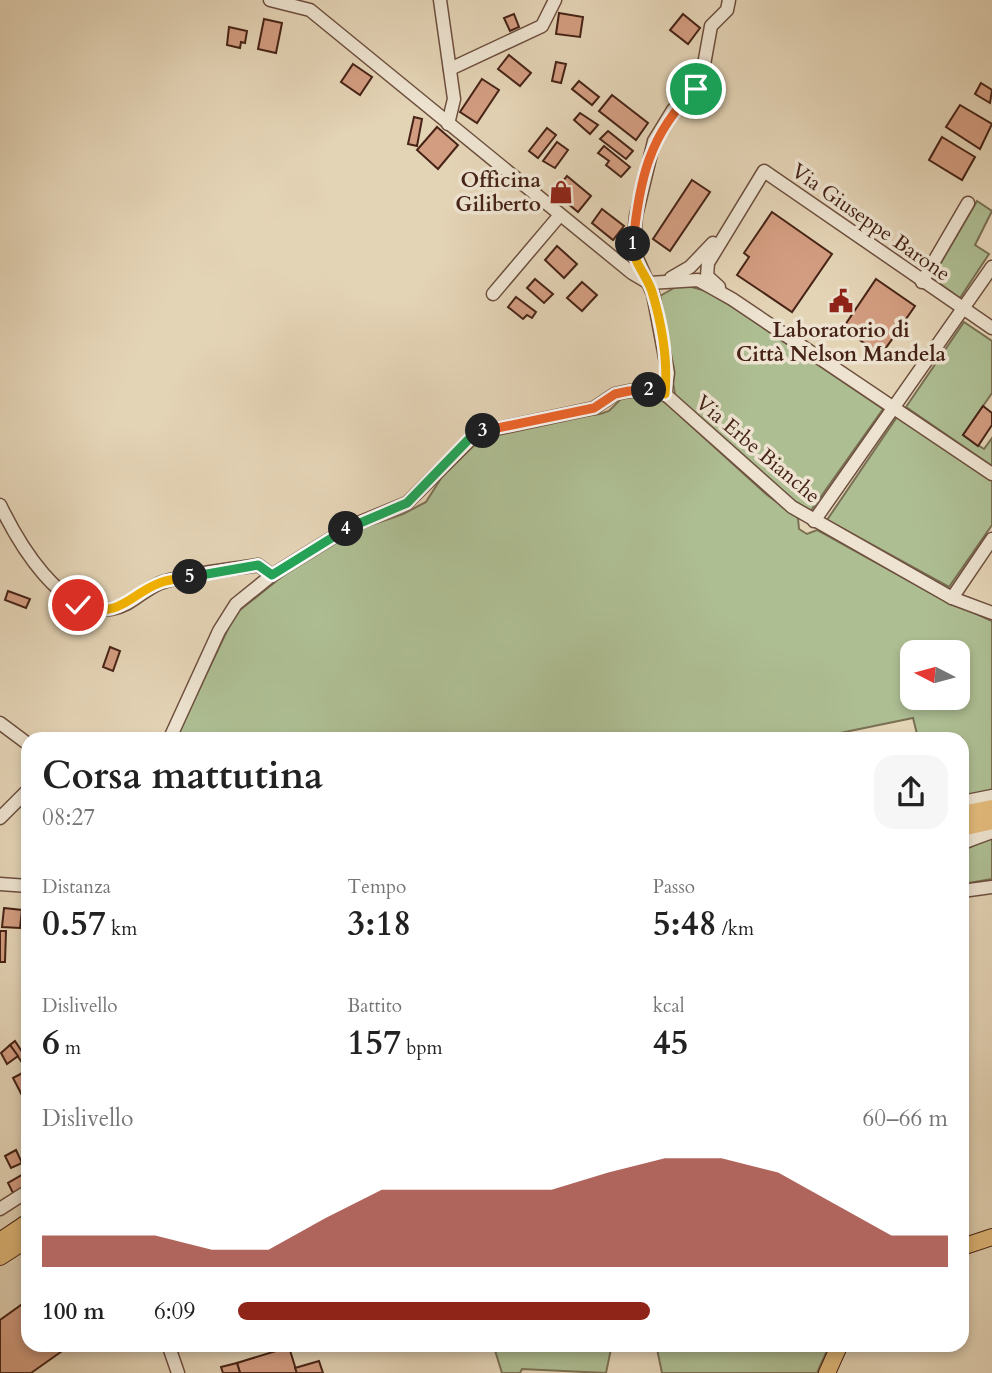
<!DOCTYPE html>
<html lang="it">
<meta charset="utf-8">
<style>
:root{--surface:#fff;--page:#f6f6f6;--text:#222;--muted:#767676;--accent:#8f2418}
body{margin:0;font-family:Cardo,serif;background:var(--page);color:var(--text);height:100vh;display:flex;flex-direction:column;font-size:26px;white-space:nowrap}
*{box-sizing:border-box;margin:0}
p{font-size:23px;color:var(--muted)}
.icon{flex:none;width:38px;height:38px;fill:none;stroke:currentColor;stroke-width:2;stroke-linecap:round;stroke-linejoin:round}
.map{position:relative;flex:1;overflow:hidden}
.details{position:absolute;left:21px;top:732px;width:948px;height:620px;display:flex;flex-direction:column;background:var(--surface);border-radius:21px;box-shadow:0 4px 10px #0003}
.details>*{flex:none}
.needle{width:46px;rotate:276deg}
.controls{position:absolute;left:900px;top:640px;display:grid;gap:14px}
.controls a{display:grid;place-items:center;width:70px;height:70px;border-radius:14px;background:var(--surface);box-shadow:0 4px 10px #0003;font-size:35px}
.pin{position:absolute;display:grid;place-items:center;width:60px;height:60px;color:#fff;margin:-30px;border:4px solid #fff;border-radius:50%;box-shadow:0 2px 7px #0007}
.km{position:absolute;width:35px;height:35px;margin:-18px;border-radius:50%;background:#222;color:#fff;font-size:19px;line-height:35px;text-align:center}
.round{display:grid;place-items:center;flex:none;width:74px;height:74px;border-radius:21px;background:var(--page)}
.headline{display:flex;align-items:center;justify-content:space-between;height:119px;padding:0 21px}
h1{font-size:38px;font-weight:700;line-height:52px}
.metrics{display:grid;grid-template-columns:repeat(3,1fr);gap:10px;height:119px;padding:7px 21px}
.metrics div{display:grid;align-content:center}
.metrics b{font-size:35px;font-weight:700}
.metrics small{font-size:19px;font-weight:400}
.metrics p{font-size:19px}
.chart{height:196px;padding:14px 21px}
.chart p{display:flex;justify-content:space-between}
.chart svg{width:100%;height:126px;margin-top:7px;fill:var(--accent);opacity:.7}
ul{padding:0 21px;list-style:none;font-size:23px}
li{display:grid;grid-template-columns:112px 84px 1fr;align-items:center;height:52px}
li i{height:18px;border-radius:9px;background:var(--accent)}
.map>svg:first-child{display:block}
.green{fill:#aebe93;stroke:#7a7054;stroke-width:2;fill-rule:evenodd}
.building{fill:#d39d81;stroke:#462316;stroke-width:2}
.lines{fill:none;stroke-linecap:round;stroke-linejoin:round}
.minor-casing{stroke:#6e4f3e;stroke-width:15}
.major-casing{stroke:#462316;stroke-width:18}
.minor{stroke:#ede3d0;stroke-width:12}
.major{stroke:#e2ba7b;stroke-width:16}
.split-1-casing{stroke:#fff;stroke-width:14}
.split-2-casing{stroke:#fff;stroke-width:14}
.split-3-casing{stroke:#fff;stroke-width:14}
.split-4-casing{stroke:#fff;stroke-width:14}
.split-5-casing{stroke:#fff;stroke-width:14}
.split-6-casing{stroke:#fff;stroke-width:14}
.split-1{stroke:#f0652b;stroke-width:9}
.split-2{stroke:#f5b400;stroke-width:9}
.split-3{stroke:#f0652b;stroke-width:9}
.split-4{stroke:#22a559;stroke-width:9}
.split-5{stroke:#22a559;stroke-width:9}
.split-6{stroke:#f5b400;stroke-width:9}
.labels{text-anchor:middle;stroke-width:7;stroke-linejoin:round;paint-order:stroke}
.poi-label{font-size:21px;font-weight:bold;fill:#462316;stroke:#ede3d0;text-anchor:end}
.street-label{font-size:21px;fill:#462316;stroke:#ede3d0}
</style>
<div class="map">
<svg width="992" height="1373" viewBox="0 0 992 1373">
<rect width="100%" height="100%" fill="#e4d4b6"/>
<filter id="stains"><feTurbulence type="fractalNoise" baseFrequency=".00286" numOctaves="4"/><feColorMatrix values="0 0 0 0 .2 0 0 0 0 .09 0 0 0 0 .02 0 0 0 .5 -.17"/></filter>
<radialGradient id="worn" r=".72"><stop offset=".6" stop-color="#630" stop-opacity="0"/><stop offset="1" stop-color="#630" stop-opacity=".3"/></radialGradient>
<g class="green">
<path d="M 977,201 L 992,211 L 975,245 L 989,254 L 960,298 L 932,278 Z"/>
<path d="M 681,284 L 706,291 L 734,308 L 883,409 L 810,512 L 786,495 L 675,395 L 660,296 Z"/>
<path d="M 964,322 L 992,341 L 992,393 L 963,435 L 984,449 L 992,438 L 992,466 L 906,407 Z"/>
<path d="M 637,395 L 656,397 L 667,404 L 766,494 L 798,518 L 799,529 L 807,534 L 817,530 L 929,592 L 992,621 L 992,792 L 963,799 L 962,738 L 918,738 L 913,718 L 816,738 L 176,738 L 235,614 L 299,563 L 354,531 L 403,514 L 426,502 L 445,472 L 481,439 L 545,421 L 600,414 L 609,411 L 623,397 ZM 912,653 L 957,653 L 957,698 L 912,698 Z"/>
<path d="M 897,417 L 992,481 L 992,525 L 949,587 L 827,520 Z"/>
<path d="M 992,837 L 992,879 L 963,884 L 962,851 Z"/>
<path d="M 493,1344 L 612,1344 L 606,1373 L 522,1369 L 520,1373 L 502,1373 Z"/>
<path d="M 656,1344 L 830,1344 L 817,1373 L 662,1373 Z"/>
</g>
<g class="building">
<path d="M 559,13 L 583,17 L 580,37 L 556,34 Z"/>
<path d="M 514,14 L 519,27 L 510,31 L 504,18 Z"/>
<path d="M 683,14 L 700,28 L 688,44 L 670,30 Z"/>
<path d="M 264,19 L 282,23 L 276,53 L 258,49 Z"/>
<path d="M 229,27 L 247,31 L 245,43 L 241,42 L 240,48 L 227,45 Z"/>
<path d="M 509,55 L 531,73 L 520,86 L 498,69 Z"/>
<path d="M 556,62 L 566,64 L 561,83 L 552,81 Z"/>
<path d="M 353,64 L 372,77 L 360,95 L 341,82 Z"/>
<path d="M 482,79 L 499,90 L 477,123 L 460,112 Z"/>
<path d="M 579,81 L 599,97 L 592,105 L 572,89 Z"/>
<path d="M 981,83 L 992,90 L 990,103 L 975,94 Z"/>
<path d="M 612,95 L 648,123 L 636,140 L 599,111 Z"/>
<path d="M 960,105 L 992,124 L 980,149 L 946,127 Z"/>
<path d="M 580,113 L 598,125 L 590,134 L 574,120 Z"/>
<path d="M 414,117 L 422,119 L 417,146 L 408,144 Z"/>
<path d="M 437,127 L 458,145 L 438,169 L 417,150 Z"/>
<path d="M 547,128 L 556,135 L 538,158 L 529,151 Z"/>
<path d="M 608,131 L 633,151 L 626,159 L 600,139 Z"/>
<path d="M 942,137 L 975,157 L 962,180 L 929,160 Z"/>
<path d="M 557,142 L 568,150 L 555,168 L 543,161 Z"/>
<path d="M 604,146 L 630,167 L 621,177 L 606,165 L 609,161 L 598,153 Z"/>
<path d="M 567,176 L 591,196 L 578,212 L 554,192 Z"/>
<path d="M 692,180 L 710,192 L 670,251 L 653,239 Z"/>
<path d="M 602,209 L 624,226 L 613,240 L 592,223 Z"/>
<path d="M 772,212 L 832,254 L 792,312 L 737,275 L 749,257 L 744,253 Z"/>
<path d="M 557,246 L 577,264 L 564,278 L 545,260 Z"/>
<path d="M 535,279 L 553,294 L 544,303 L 527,288 Z"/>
<path d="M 876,279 L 915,306 L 881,355 L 843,328 Z"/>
<path d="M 582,282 L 597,295 L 582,311 L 567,298 Z"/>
<path d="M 516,297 L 536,312 L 532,318 L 527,315 L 523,319 L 508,307 Z"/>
<path d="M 983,406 L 992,413 L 992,425 L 978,446 L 963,435 Z"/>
<path d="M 8,591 L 30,599 L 26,608 L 5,600 Z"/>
<path d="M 110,647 L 120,651 L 113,671 L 103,667 Z"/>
<path d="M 4,908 L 22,910 L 20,928 L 2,927 Z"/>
<path d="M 0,931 L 6,931 L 5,962 L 0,962 Z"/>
<path d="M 15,1041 L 28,1061 L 23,1064 L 10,1045 Z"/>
<path d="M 10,1045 L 18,1056 L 7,1064 L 1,1053 Z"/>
<path d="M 28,1070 L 28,1107 L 13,1078 Z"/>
<path d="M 16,1150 L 22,1163 L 11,1168 L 5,1156 Z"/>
<path d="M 27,1172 L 28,1185 L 13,1193 L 8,1183 Z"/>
<path d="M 28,1300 L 28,1344 L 72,1344 L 31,1373 L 0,1373 L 0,1320 Z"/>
<path d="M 289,1347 L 297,1373 L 240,1373 L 237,1363 Z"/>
<path d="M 319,1361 L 323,1373 L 297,1373 L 295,1368 Z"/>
<path d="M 237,1363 L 240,1373 L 223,1373 L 221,1367 Z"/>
</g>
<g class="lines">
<g class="minor-casing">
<g id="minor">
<path d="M 270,0 L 310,10 L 632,273 L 649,283 L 698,280 L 732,299 L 992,474"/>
<path d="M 440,0 L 454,99 L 448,124"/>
<path d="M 450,69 L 542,26 L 555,0"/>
<path d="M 671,278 L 690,267 L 713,243"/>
<path d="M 922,282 L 968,203"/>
<path d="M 719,287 L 707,276 L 708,263 L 764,171 L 992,328"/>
<path d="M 493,294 L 560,215"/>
<path d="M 665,394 L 668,373 L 653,294 L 633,249 L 636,216 L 654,141 L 673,110 L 701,81 L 711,26 L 727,10 L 729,0"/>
<path d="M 0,505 C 19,544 60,615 111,609 C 132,606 144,588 163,582 C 193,573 227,570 258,565 L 272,575"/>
<path d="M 814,521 L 992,267"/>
<path d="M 952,598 L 992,539"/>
<path d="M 0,723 L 28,744"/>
<path d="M 170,738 L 219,631 L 236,604 L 272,575 L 351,526 L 407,503 L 477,433 L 594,408 L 615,394 L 629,391 L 655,390 L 665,394 L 792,507 L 952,598 L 992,613"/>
<path d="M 962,802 L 992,796"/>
<path d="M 0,818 L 28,790"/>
<path d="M 962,843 L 992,832"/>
<path d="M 0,884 L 28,886"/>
<path d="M 962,891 L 992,887"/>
<path d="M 0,1209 L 28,1191"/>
<path d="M 168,1344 L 178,1373"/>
</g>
</g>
<g class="major-casing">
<g id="major">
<path d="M 962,814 L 992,808"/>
<path d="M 962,828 L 992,821"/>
<path d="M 0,1241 L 28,1222"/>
<path d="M 962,1247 L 992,1237"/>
<path d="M 0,1257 L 28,1239"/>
<path d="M 827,1373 L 840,1344"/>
</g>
</g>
<use href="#minor" class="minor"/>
<use href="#major" class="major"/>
</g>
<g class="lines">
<g class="split-1-casing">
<path id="split-1" d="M 633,244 C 639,181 649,133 696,89"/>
</g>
<g class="split-2-casing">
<path id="split-2" d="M 633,244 C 632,263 649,277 653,295 C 662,326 668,362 665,394 L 649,390"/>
</g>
<g class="split-3-casing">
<path id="split-3" d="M 483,431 L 594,408 L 615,394 L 629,391 L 649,390"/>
</g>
<g class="split-4-casing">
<path id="split-4" d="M 346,529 L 407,503 L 469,439 L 483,431"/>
</g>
<g class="split-5-casing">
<path id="split-5" d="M 190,577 L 258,565 L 272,575 L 346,529"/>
</g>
<g class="split-6-casing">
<path id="split-6" d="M 78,605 C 122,620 128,594 162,582 C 171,579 181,579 190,577"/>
</g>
<use href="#split-1" class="split-1"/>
<use href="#split-2" class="split-2"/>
<use href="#split-3" class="split-3"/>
<use href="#split-4" class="split-4"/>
<use href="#split-5" class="split-5"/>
<use href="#split-6" class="split-6"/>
</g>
<defs>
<g id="shop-bare" transform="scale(1.89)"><path d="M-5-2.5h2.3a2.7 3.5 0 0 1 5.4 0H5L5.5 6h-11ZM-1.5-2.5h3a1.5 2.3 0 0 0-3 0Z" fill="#8f2418" stroke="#ede3d0" stroke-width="2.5" paint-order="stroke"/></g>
<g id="civic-bare" transform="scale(1.89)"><path d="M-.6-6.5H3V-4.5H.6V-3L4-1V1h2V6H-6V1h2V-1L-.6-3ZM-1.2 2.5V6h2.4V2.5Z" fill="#8f2418" stroke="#ede3d0" stroke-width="2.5" paint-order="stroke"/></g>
</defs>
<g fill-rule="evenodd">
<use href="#shop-bare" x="561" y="192"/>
<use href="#civic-bare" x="841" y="301"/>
</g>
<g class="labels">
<g class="poi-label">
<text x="541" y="187">Officina<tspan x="541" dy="24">Giliberto</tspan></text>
<text x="841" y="337" text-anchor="middle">Laboratorio di<tspan x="841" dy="24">Città Nelson Mandela</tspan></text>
</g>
<g class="street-label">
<text transform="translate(871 222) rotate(35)" y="7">Via Giuseppe Barone</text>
<text transform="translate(758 449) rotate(40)" y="7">Via Erbe Bianche</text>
</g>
</g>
<rect width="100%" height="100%" filter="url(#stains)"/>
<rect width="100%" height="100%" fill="url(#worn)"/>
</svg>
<div class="controls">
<a><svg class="needle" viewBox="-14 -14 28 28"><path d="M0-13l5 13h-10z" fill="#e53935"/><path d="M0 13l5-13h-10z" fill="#767676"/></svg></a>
</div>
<div class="pin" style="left:696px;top:89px;background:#1e9e55"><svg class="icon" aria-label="arrive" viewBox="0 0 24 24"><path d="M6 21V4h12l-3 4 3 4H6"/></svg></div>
<div class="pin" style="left:78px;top:605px;background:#d93025"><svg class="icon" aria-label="check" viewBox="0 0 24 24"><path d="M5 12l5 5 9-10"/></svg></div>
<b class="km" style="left:633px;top:244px">1</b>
<b class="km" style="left:649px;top:390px">2</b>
<b class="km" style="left:483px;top:431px">3</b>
<b class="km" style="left:346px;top:529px">4</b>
<b class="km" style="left:190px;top:577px">5</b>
<section class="details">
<div class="headline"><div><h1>Corsa mattutina</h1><p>08:27</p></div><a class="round"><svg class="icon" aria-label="share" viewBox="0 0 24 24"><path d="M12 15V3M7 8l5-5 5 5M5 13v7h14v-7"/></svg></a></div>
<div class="metrics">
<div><p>Distanza</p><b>0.57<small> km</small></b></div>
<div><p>Tempo</p><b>3:18</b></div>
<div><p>Passo</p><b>5:48<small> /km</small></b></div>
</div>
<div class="metrics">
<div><p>Dislivello</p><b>6<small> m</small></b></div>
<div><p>Battito</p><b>157<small> bpm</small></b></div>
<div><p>kcal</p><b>45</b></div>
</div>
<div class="chart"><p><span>Dislivello</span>60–66 m</p>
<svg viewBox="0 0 160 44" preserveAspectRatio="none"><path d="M0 44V33L10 33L20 33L30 38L40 38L50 27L60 17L70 17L80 17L90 17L100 11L110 6L120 6L130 11L140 22L150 33L160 33V44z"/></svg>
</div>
<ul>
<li><b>100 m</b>6:09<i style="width:58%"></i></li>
</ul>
</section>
</div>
